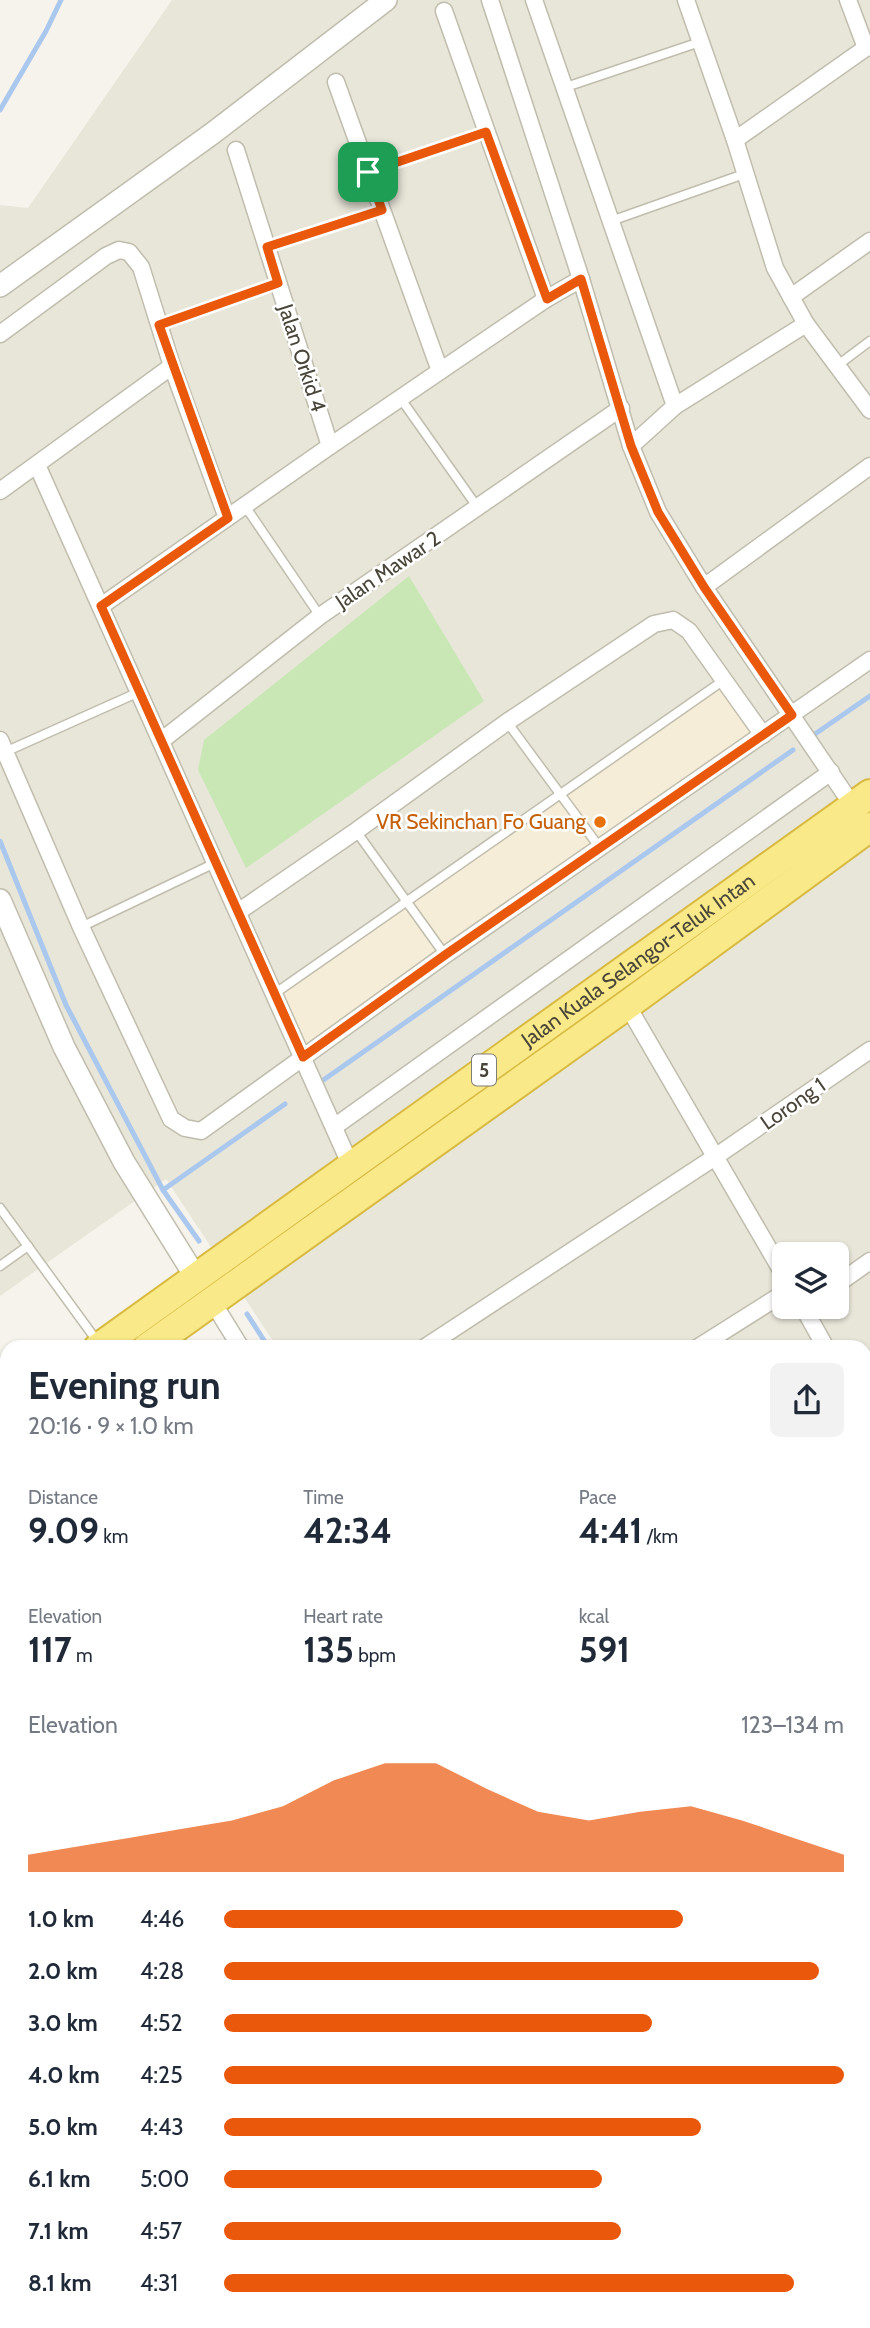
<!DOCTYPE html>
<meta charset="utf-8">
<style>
:root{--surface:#fff;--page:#f2f2f3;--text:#1f2937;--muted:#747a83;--accent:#ea580c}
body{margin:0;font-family:Cabin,sans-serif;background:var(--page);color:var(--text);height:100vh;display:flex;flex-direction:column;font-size:26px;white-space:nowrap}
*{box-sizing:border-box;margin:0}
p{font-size:23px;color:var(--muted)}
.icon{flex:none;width:38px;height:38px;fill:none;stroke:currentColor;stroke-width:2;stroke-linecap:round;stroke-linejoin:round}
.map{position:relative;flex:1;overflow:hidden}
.drawer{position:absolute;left:0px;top:1340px;width:872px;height:989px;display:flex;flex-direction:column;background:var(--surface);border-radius:21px 21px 0 0;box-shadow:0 2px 5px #0004}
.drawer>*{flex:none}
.fabs{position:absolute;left:772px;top:1242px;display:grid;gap:14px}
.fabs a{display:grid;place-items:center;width:77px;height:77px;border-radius:10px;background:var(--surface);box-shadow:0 2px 5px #0004;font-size:35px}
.pin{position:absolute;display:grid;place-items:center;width:60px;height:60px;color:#fff;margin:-30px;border-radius:14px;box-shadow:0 4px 10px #0006}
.round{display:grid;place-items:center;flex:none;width:74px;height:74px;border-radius:10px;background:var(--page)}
.head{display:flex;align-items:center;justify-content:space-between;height:119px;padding:0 28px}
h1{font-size:38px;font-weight:800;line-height:52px}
.figures{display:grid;grid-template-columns:repeat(3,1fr);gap:10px;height:119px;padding:7px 28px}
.figures div{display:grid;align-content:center}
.figures b{font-size:35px;font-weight:800}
.figures small{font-size:19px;font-weight:400}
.figures p{font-size:19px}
.chart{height:196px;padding:14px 28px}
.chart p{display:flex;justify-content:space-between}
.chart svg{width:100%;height:126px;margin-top:7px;fill:var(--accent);opacity:.7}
ul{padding:0 28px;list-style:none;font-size:23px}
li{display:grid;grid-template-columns:112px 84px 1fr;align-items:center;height:52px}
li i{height:18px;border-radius:9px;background:var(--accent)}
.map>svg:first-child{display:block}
.residential{fill:#e8e6d9;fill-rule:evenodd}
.commercial{fill:#f5edd7}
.green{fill:#c8e7b5}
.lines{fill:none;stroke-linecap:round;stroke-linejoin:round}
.stream{stroke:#aac7ee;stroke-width:5}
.service-casing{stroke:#c0bdad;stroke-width:11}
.minor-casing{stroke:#c0bdad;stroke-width:19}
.tertiary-casing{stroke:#c0bdad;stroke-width:24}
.trunk-casing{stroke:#d8ba42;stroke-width:32}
.path{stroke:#c1bb9f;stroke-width:3.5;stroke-dasharray:3.5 3.5;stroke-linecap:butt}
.service{stroke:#fff;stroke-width:8}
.minor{stroke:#fff;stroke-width:16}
.tertiary{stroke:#fff;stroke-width:21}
.trunk{stroke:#f9e988;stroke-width:28}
.route-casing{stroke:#fff;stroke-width:14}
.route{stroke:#ea580c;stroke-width:9}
.food-dot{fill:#e8710a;stroke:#fff;stroke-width:2.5}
.labels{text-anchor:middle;stroke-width:5;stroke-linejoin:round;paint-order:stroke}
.shield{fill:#fff;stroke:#807d74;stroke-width:2}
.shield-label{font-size:19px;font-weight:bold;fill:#494539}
.street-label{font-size:21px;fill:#494539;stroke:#fff}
.food-label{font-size:21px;fill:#c56008;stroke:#fff;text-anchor:end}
</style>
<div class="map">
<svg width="870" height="2328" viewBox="0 0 870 2328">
<rect width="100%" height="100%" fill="#f5f3eb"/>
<path class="residential" d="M 172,0 L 870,0 L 870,2243 L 864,2235 L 864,1348 L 277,1347 L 166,1179 L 0,1296 L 0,205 L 28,208 ZM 784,1255 L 836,1255 L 836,1307 L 784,1307 Z"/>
<path class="commercial" d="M 722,687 L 754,733 L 306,1047 L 281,994 Z"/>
<path class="green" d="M 409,576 L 484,701 L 246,868 L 198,770 L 204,740 Z"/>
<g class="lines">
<g class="stream">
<path d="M 0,110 L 46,31 L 61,0"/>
<path d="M 815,734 L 870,696"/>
<path d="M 0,841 L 66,1005 L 163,1190 L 199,1241"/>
<path d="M 322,1081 L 793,750"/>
<path d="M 163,1190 L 285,1104"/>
<path d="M 247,1314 L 269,1348"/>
<path d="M 869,2253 L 870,2255"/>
<path d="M 864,2270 L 870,2266"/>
<path d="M 771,2328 L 780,2322"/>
</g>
<g class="service-casing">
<g id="service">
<path d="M 566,87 L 700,42"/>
<path d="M 368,172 L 486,132"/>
<path d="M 611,221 L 744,174"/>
<path d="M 267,247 L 382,210"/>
<path d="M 159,325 L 278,283"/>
<path d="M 838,365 L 870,341"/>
<path d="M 401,399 L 478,508"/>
<path d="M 245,506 L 320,616"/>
<path d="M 507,722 L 600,848"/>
<path d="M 5,752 L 139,692"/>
<path d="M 356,831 L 445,955"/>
<path d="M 81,927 L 215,863"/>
<path d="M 274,994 L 724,680"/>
<path d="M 0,1208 L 97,1341"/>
<path d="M 0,1266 L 28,1246"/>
</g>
</g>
<g class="minor-casing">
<g id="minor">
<path d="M 490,0 L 581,279 L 631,446 L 658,512 L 704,587 L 853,806"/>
<path d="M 534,0 L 675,406"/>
<path d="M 686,0 L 735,140 L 775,268 L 806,324 L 870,410"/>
<path d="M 848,0 L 866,48"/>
<path d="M 444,11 L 546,299"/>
<path d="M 336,82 L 440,371"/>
<path d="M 735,140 L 870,45"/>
<path d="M 236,150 L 330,446"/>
<path d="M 791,297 L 870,241"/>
<path d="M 0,334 L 106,256 L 119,250 L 129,252 L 141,267 L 172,366 L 227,518"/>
<path d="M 631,446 L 675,406 L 806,324"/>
<path d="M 37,465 L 351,1166"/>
<path d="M 0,491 L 172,366"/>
<path d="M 704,587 L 870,466"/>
<path d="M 101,606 L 330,446 L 546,299 L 581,279"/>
<path d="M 0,740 L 81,927 L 171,1119 L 185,1128 L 201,1131 L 445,955 L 870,660"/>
<path d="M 161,741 L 320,616 L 621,408"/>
<path d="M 238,912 L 356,831 L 507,722 L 654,624 L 673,620 L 689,631 L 763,735"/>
<path d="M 627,1005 L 784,1275"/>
<path d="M 334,1127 L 831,772"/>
<path d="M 836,1285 L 870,1261"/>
<path d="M 212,1301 L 241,1348"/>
<path d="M 803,1307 L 826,1348"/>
<path d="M 424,1348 L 715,1157 L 870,1050"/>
<path d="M 697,1348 L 784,1293"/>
<path d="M 864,1413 L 870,1422"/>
<path d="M 864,1620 L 870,1617"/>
<path d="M 864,1810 L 870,1806"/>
<path d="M 864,2009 L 870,2006"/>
<path d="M 862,2322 L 866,2328"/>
</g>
</g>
<g class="tertiary-casing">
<g id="tertiary">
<path d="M 0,286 L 213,133 L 386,0"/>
<path d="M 0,900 L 64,1047 L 124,1162 L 195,1276"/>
<path d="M 864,2236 L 870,2232"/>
<path d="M 715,2328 L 724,2322"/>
</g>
</g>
<g class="trunk-casing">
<g id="trunk">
<path id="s1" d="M 98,1348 L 870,794"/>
<path d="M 147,1348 L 627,1005 L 870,827"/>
<path d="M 0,1417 L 7,1412"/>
<path d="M 0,1452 L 7,1447"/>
</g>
</g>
<path class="path" d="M 0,1518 L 7,1513"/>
<use href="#service" class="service"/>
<use href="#minor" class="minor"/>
<use href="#tertiary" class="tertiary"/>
<use href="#trunk" class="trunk"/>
</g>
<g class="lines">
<g class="route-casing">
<path id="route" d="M 486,132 L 547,299 L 581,279 L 631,446 L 658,512 L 704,587 L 792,715 L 445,955 L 303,1057 L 101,606 L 228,518 L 159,325 L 278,283 L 267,247 L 382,210 L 368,172 Z"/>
</g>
<use href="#route" class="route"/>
</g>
<circle class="food-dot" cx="600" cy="822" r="7"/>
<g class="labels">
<rect class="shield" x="472" y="1054.5" width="24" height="31" rx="5"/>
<g class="shield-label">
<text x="484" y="1077">5</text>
</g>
<g class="street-label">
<text transform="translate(302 358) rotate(72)" y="7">Jalan Orkid 4</text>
<text transform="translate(388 570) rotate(-34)" y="7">Jalan Mawar 2</text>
<text dy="7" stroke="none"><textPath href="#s1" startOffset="665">Jalan Kuala Selangor-Teluk Intan</textPath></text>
<text transform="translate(793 1104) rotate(-35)" y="7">Lorong 1</text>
</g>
<g class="food-label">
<text x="586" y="829">VR Sekinchan Fo Guang</text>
</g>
</g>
</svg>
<div class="fabs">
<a><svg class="icon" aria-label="layers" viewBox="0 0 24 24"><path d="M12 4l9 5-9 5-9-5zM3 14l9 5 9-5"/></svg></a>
</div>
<div class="pin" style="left:368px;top:172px;background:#1e9e55"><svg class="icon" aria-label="arrive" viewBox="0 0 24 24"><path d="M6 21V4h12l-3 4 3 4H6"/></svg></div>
<section class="drawer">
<div class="head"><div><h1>Evening run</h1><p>20:16 · 9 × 1.0 km</p></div><a class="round"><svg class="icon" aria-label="share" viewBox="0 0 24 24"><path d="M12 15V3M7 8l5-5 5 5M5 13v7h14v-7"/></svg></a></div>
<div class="figures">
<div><p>Distance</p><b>9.09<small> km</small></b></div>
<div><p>Time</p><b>42:34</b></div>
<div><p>Pace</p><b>4:41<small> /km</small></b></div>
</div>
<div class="figures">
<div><p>Elevation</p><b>117<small> m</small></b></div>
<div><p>Heart rate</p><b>135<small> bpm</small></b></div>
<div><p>kcal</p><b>591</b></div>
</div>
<div class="chart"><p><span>Elevation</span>123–134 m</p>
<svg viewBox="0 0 160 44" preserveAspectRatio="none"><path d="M0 44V38L10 35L20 32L30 29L40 26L50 21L60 12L70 6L80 6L90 15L100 23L110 26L120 23L130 21L140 26L150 32L160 38V44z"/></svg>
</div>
<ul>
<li><b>1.0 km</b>4:46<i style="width:74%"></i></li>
<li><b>2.0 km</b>4:28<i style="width:96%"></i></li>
<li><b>3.0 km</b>4:52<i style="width:69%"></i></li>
<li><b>4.0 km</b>4:25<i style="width:100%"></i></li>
<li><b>5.0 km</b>4:43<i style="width:77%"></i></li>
<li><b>6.1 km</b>5:00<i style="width:61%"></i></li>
<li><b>7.1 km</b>4:57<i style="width:64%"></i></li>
<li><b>8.1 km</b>4:31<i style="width:92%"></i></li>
</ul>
</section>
</div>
